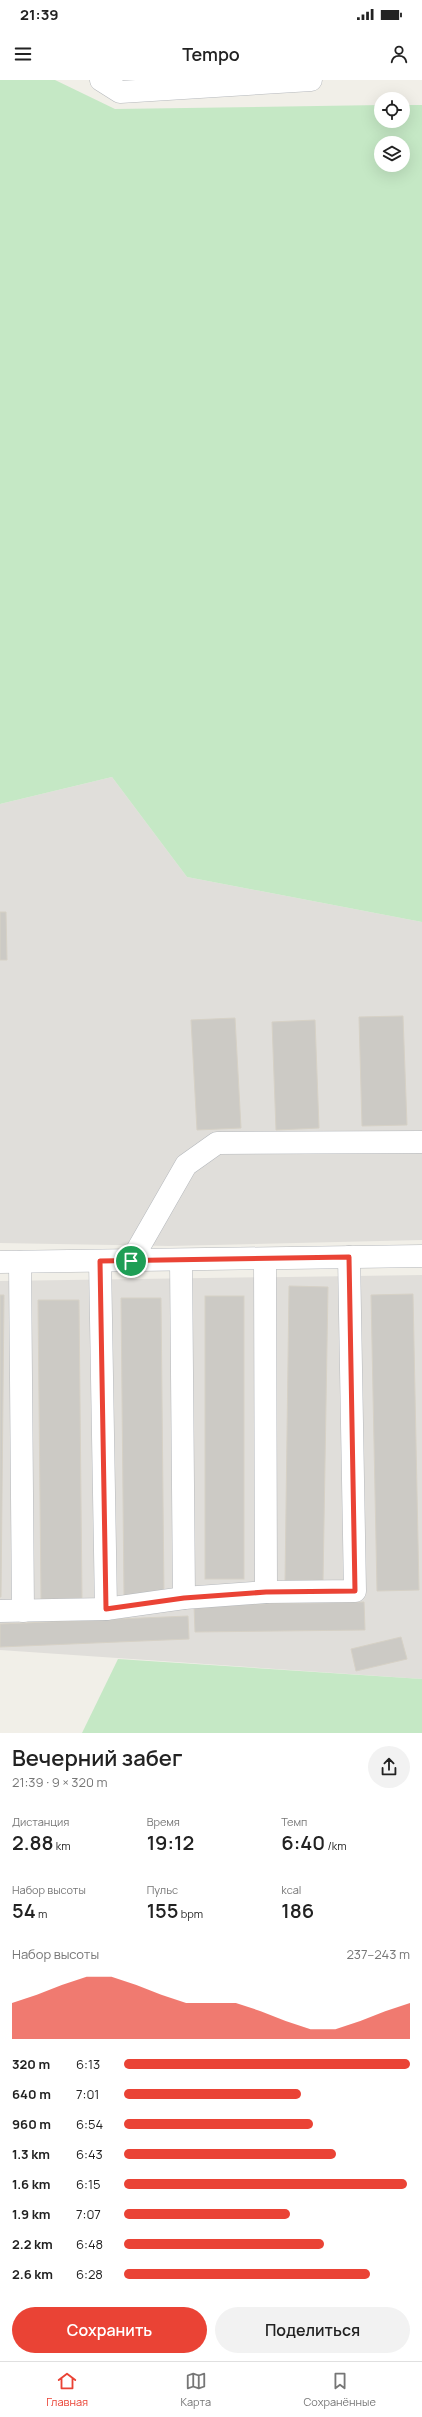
<!DOCTYPE html>
<html lang="ru">
<meta charset="utf-8">
<style>
:root{--surface:#fff;--page:#f2f2f2;--text:#222;--muted:#767676;--line:#e0e0e0;--accent:#ea4335}
body{margin:0;font-family:Manrope,sans-serif;background:var(--page);color:var(--text);height:100vh;display:flex;flex-direction:column;font-size:15px;white-space:nowrap}
*{box-sizing:border-box;margin:0}
p{font-size:13px;color:var(--muted)}
.icon{flex:none;width:22px;height:22px;fill:none;stroke:currentColor;stroke-width:2;stroke-linecap:round;stroke-linejoin:round}
.map{position:relative;height:1653px;overflow:hidden}
.panel{display:flex;flex-direction:column;background:var(--surface);flex:1}
.panel>*{flex:none}
.fabs{position:absolute;left:374px;top:12px;display:grid;gap:8px}
.fabs a{display:grid;place-items:center;width:36px;height:36px;border-radius:50%;background:var(--surface);box-shadow:0 4px 16px #0002;font-size:20px}
.pin{position:absolute;display:grid;place-items:center;width:34px;height:34px;color:#fff;margin:-17px;border:2px solid #fff;border-radius:50%;box-shadow:0 1px 4px #0007}
.round{display:grid;place-items:center;flex:none;width:42px;height:42px;border-radius:21px;background:var(--page)}
.headline{display:flex;align-items:center;justify-content:space-between;height:68px;padding:0 12px}
h1{font-size:22px;font-weight:600;line-height:30px}
.stats{display:grid;grid-template-columns:repeat(3,1fr);gap:6px;height:68px;padding:4px 12px}
.stats div{display:grid;align-content:center}
.stats b{font-size:20px;font-weight:600}
.stats small{font-size:11px;font-weight:400}
.stats p{font-size:11px}
.chart{height:112px;padding:8px 12px}
.chart p{display:flex;justify-content:space-between}
.chart svg{width:100%;height:72px;margin-top:4px;fill:var(--accent);opacity:.7}
.primary-button{display:flex;gap:8px;margin-top:auto;padding:8px 12px}
.primary-button a{flex:1;height:46px;border-radius:24px;background:var(--accent);color:#fff;font-size:16px;font-weight:600;line-height:46px;text-align:center}
.primary-button a+a{background:var(--page);color:var(--text)}
ul{padding:0 12px;list-style:none;font-size:13px}
li{display:grid;grid-template-columns:64px 48px 1fr;align-items:center;height:30px}
li i{height:10px;border-radius:5px;background:var(--accent)}
.status{display:flex;justify-content:space-between;align-items:center;height:28px;padding:0 20px;background:var(--surface);direction:ltr}
.status svg{height:11px;fill:currentColor}
header{display:flex;justify-content:space-between;align-items:center;height:52px;padding:0 12px;background:var(--surface);font-size:18px;font-weight:600}
.menu{display:flex;justify-content:space-around;align-items:center;height:56px;border-top:1px solid var(--line);background:var(--surface);font-size:11px;color:var(--muted)}
.menu a{display:grid;justify-items:center;gap:2px}
.menu .current{color:var(--accent)}
.map>svg:first-child{display:block}
.industrial{fill:#e0deda}
.green{fill:#c5e8c5;fill-rule:evenodd}
.building{fill:#cccac5;stroke:#d6d1c6}
.lines{fill:none;stroke-linecap:round;stroke-linejoin:round}
.minor-casing{stroke:#b5b8bc;stroke-width:23}
.minor{stroke:#fff;stroke-width:22}
.route-casing{stroke:#fff;stroke-width:8}
.route{stroke:#ea4335;stroke-width:5}
</style>
<div class="status"><b>21:39</b><svg viewBox="0 0 49 12"><path d="M0 12V9h3v3zM5 12V6h3v6zM10 12V3h3v9zM15 12V0h3v12zM26 1h20v11H26zM47 4h2v5h-2z"/></svg></div>
<header><svg class="icon" aria-label="menu" viewBox="0 0 24 24"><path d="M4 6h16M4 12h16M4 18h16"/></svg>Tempo<svg class="icon" aria-label="person" viewBox="0 0 24 24"><circle cx="12" cy="8" r="4"/><path d="M4 21q1-7 8-7t8 7"/></svg></header>
<div class="map">
<svg width="422" height="1653" viewBox="0 0 422 1653">
<rect width="100%" height="100%" fill="#f1efe8"/>
<g class="industrial">
<path d="M 112,697 L 187,797 L 422,842 L 422,1160 L 169,1166 L 0,1163 L 0,724 Z"/>
<path d="M 422,1195 L 422,1599 L 0,1570 L 0,1201 Z"/>
</g>
<g class="green">
<path d="M 0,0 L 55,0 L 115,29 L 381,25 L 381,41 L 403,41 L 403,25 L 422,25 L 422,842 L 187,797 L 112,697 L 0,724 ZM 381,63 L 403,63 L 403,85 L 381,85 Z"/>
<path d="M 118,1579 L 422,1599 L 422,1653 L 82,1653 Z"/>
</g>
<g class="building">
<path d="M 0,832 L 6,832 L 7,880 L 0,880 Z"/>
<path d="M 403,936 L 407,1045 L 362,1046 L 359,937 Z"/>
<path d="M 235,938 L 241,1048 L 197,1050 L 191,940 Z"/>
<path d="M 315,940 L 319,1048 L 276,1050 L 272,942 Z"/>
<path d="M 289,1206 L 328,1207 L 323,1503 L 285,1502 Z"/>
<path d="M 413,1214 L 419,1510 L 377,1511 L 371,1215 Z"/>
<path d="M 0,1215 L 4,1215 L 1,1517 L 0,1517 Z"/>
<rect x="205" y="1216" width="39" height="283"/>
<path d="M 121,1218 L 161,1218 L 164,1516 L 124,1517 Z"/>
<path d="M 38,1220 L 79,1220 L 82,1519 L 41,1519 Z"/>
<path d="M 364,1522 L 365,1550 L 195,1552 L 194,1525 Z"/>
<path d="M 188,1536 L 189,1559 L 0,1567 L 0,1544 Z"/>
<path d="M 401,1557 L 407,1579 L 356,1591 L 351,1569 Z"/>
</g>
<g class="lines">
<g class="minor-casing">
<g id="minor">
<path d="M 101,0 L 120,12 L 311,0"/>
<path d="M 265,1179 L 266,1512"/>
<path d="M 181,1180 L 184,1518"/>
<path d="M 100,1181 L 106,1529"/>
<path d="M 131,1181 L 186,1085 L 217,1063 L 422,1062"/>
<path d="M 0,1182 L 422,1176"/>
<path d="M 20,1182 L 23,1531"/>
<path d="M 0,1531 L 106,1529 L 184,1518 L 266,1512 L 355,1511 L 349,1177"/>
</g>
</g>
<use href="#minor" class="minor"/>
</g>
<g class="lines">
<g class="route-casing">
<path id="route" d="M 349,1177 L 355,1511 L 266,1512 L 184,1518 L 106,1529 L 100,1181 Z"/>
</g>
<use href="#route" class="route"/>
</g>
</svg>
<div class="fabs">
<a><svg class="icon" aria-label="locate" viewBox="0 0 24 24"><circle cx="12" cy="12" r="6"/><path d="M12 2v4M12 18v4M2 12h4M18 12h4"/></svg></a>
<a><svg class="icon" aria-label="layers" viewBox="0 0 24 24"><path d="M12 4l9 5-9 5-9-5zM3 14l9 5 9-5"/></svg></a>
</div>
<div class="pin" style="left:131px;top:1181px;background:#1e9e55"><svg class="icon" aria-label="arrive" viewBox="0 0 24 24"><path d="M6 21V4h12l-3 4 3 4H6"/></svg></div>
</div>
<section class="panel">
<div class="headline"><div><h1>Вечерний забег</h1><p>21:39 · 9 × 320 m</p></div><a class="round"><svg class="icon" aria-label="share" viewBox="0 0 24 24"><path d="M12 15V3M7 8l5-5 5 5M5 13v7h14v-7"/></svg></a></div>
<div class="stats">
<div><p>Дистанция</p><b>2.88<small> km</small></b></div>
<div><p>Время</p><b>19:12</b></div>
<div><p>Темп</p><b>6:40<small> /km</small></b></div>
</div>
<div class="stats">
<div><p>Набор высоты</p><b>54<small> m</small></b></div>
<div><p>Пульс</p><b>155<small> bpm</small></b></div>
<div><p>kcal</p><b>186</b></div>
</div>
<div class="chart"><p><span>Набор высоты</span>237–243 m</p>
<svg viewBox="0 0 160 44" preserveAspectRatio="none"><path d="M0 44V22L10 17L20 11L30 6L40 6L50 11L60 17L70 22L80 22L90 22L100 27L110 33L120 38L130 38L140 33L150 27L160 22V44z"/></svg>
</div>
<ul>
<li><b>320 m</b>6:13<i style="width:100%"></i></li>
<li><b>640 m</b>7:01<i style="width:62%"></i></li>
<li><b>960 m</b>6:54<i style="width:66%"></i></li>
<li><b>1.3 km</b>6:43<i style="width:74%"></i></li>
<li><b>1.6 km</b>6:15<i style="width:99%"></i></li>
<li><b>1.9 km</b>7:07<i style="width:58%"></i></li>
<li><b>2.2 km</b>6:48<i style="width:70%"></i></li>
<li><b>2.6 km</b>6:28<i style="width:86%"></i></li>
</ul>
<div class="primary-button"><a>Сохранить</a><a>Поделиться</a></div>
</section>
<nav class="menu">
<a class="current"><svg class="icon" aria-label="home" viewBox="0 0 24 24"><path d="M3 11l9-7 9 7M6 9v11h12V9"/></svg>Главная</a>
<a><svg class="icon" aria-label="map" viewBox="0 0 24 24"><path d="M3 6l6-2 6 2 6-2v14l-6 2-6-2-6 2zM9 4v14M15 6v14"/></svg>Карта</a>
<a><svg class="icon" aria-label="saved" viewBox="0 0 24 24"><path d="M7 4h10v16l-5-4-5 4z"/></svg>Сохранённые</a>
</nav>
